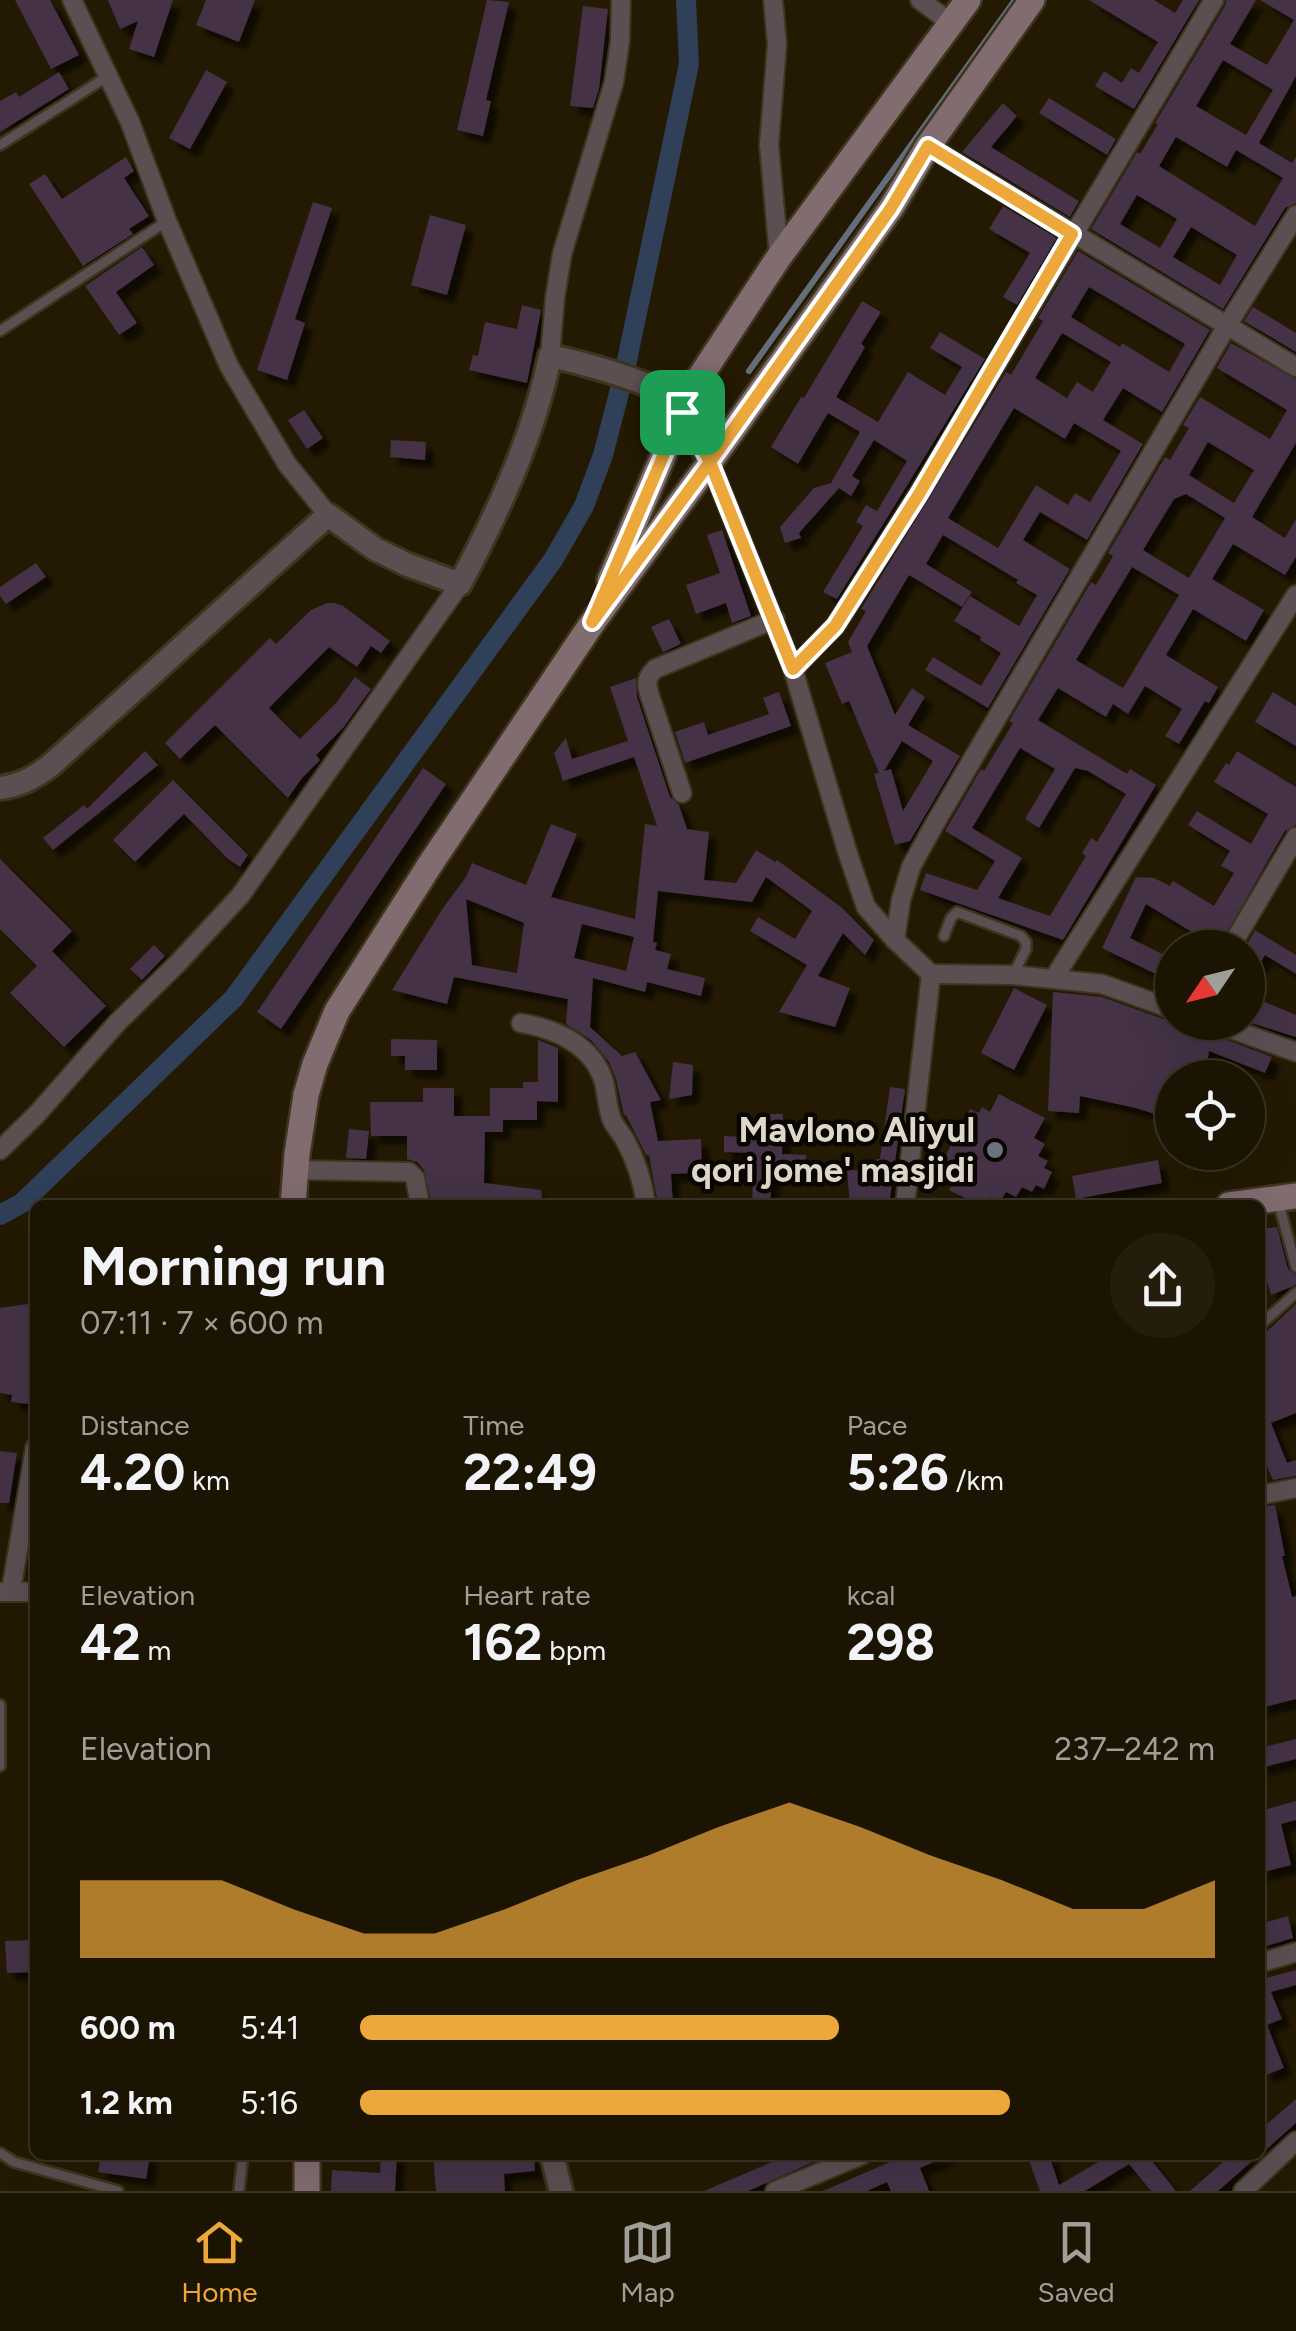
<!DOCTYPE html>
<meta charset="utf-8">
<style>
:root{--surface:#1b1402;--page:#241d0c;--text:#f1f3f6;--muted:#a09e99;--line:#393324;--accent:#eda83c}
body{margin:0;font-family:Figtree,sans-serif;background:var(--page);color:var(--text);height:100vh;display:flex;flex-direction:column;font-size:38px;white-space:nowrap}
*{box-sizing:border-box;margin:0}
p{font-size:32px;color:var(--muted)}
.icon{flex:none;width:55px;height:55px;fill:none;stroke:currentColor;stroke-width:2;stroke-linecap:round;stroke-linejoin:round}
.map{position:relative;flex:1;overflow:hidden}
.drawer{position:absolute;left:30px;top:1200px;width:1235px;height:960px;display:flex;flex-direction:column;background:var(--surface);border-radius:15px;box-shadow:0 10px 40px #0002,0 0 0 2px var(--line)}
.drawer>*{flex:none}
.needle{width:65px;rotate:235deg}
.tools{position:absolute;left:1155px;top:930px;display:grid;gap:20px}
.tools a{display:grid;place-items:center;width:110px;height:110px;border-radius:50%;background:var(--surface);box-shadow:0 10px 40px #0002,0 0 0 2px var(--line);font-size:50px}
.pin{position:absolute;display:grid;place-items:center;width:85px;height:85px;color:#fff;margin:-42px;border-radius:20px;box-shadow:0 5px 15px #0006}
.round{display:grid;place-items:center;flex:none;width:105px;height:105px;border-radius:52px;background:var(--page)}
.headline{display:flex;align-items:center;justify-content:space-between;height:170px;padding:0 50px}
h1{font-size:55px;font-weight:700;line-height:75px}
.figures{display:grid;grid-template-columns:repeat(3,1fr);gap:15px;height:170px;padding:10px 50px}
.figures div{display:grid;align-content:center}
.figures b{font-size:50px;font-weight:700}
.figures small{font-size:28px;font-weight:400}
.figures p{font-size:28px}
.chart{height:280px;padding:20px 50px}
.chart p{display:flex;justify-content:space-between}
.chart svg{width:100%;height:180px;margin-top:10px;fill:var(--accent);opacity:.7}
ul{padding:0 50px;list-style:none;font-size:32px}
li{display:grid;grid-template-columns:160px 120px 1fr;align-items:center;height:75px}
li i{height:25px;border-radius:12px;background:var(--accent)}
.tab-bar{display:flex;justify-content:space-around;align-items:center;height:140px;border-top:2px solid var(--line);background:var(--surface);font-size:28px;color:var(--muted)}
.tab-bar a{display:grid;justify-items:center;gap:5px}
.tab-bar .selected{color:var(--accent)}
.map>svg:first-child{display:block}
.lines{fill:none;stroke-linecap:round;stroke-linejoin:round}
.stream{stroke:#646e7a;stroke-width:6}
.canal{stroke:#2f4058;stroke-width:20}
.building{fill:#453047;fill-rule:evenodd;filter:url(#shadow)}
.service-casing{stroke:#3e351f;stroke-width:14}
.minor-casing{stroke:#3e351f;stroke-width:22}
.tertiary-casing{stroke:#3e351f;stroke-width:28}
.secondary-casing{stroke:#3e351f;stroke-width:30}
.service{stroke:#5c4f51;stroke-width:9}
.minor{stroke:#5c4f51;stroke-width:18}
.tertiary{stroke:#5c4f51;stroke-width:22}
.secondary{stroke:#816c70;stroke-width:25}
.route-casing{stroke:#fff;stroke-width:20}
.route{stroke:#eda83c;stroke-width:12}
.worship-dot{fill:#6b7280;stroke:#090601;stroke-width:4}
.labels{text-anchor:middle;stroke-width:9;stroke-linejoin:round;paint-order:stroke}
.poi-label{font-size:35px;font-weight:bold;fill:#dfd8ca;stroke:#090601;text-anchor:end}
</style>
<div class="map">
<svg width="1296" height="2191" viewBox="0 0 1296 2191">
<defs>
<filter id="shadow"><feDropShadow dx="8" dy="8" stdDeviation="2.5" flood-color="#0009"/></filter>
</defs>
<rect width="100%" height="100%" fill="#241a03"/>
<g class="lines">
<path class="stream" d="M 749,371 L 1015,0"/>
<path class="canal" d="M 0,1215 L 22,1203 L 234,998 L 553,560 L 584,506 L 603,455 L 625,370 L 689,64 L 686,0"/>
</g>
<g class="building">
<path d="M 15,0 L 50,0 L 79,55 L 51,69 Z"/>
<path d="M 108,0 L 173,0 L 154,57 L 129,49 L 138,21 L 120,29 Z"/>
<path d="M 206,0 L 255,0 L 239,42 L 196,25 Z"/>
<path d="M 487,0 L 509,2 L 486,100 L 491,101 L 483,136 L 457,130 Z"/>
<path d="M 1089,0 L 1154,0 L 1175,13 L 1183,0 L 1199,0 L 1134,109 L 1095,86 L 1104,71 L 1122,83 L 1131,68 L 1139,73 L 1158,42 Z"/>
<path d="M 1226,0 L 1256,0 L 1230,44 L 1267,65 L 1294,20 L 1260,0 L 1296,0 L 1296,76 L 1259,143 L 1292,163 L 1296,157 L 1296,203 L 1285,208 L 1223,309 L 1091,229 L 1137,152 L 1140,154 L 1158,124 L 1155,123 L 1225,6 ZM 1223,60 L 1273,90 L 1246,135 L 1196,106 ZM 1176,137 L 1227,167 L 1236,150 L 1283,178 L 1255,226 L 1159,166 ZM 1137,195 L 1177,219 L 1160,248 L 1120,224 ZM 1191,227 L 1237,255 L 1220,285 L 1173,257 Z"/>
<path d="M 583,6 L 608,9 L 599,89 L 593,108 L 570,106 Z"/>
<path d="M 206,70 L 227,82 L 190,149 L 169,138 Z"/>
<path d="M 59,72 L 69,89 L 0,132 L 0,101 L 16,92 L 19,97 Z"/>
<path d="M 1049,98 L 1116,139 L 1107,155 L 1039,113 Z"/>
<path d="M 1003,103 L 1017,116 L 991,147 L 1079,201 L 1070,217 L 962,152 Z"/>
<path d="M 126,157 L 134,171 L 124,178 L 149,216 L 129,229 L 133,234 L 83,266 L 29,184 L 45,174 L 62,199 Z"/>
<path d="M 313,202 L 332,208 L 295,319 L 305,323 L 287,380 L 257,370 Z"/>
<path d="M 1003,206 L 1057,238 L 1017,305 L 1003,297 L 1030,253 L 989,229 Z"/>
<path d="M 430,215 L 466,225 L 447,295 L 411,285 Z"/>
<path d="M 142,247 L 154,265 L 116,292 L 137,323 L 119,335 L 85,286 Z"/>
<path d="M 1078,251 L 1210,330 L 1162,412 L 1123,388 L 1103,420 L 1143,444 L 1087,540 L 1040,512 L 1023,540 L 1070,569 L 988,708 L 925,670 L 933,657 L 981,686 L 1001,653 L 980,640 L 981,637 L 954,621 L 961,610 L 970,596 L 1019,626 L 1037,595 L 1016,583 L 1018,580 L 943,535 L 926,564 L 972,592 L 962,607 L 909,575 L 867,646 L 895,715 L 912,688 L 925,697 L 908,725 L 960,756 L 910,841 L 895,845 L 874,774 L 879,773 L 849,701 L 842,704 L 825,663 L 852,652 L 848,642 L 866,611 L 861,609 L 1006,372 L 1011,375 L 1043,321 L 1038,318 ZM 1089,287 L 1185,344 L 1169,372 L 1122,343 L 1120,347 L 1071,317 ZM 1062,333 L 1111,362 L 1093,392 L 1077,382 L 1067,398 L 1035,378 ZM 1014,408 L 1065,439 L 1074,423 L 1121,451 L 1090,502 L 1075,493 L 1068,505 L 1036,485 L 998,548 L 948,518 ZM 902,741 L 933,761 L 903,811 L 891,769 L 884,771 Z"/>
<path d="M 862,301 L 881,312 L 861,344 L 865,347 L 836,397 L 878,422 L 908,372 L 945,395 L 962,367 L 930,348 L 940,332 L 985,359 L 837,599 L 823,592 L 863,526 L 856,522 L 866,505 L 877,511 L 907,461 L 874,440 L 852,476 L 860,481 L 851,496 L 839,488 L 799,533 L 801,538 L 785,543 L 780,527 L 814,488 L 831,483 L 860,432 L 828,413 L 798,464 L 771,447 L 801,397 L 804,398 Z"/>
<path d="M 522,305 L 541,310 L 527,383 L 469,370 L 473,355 L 478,356 L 485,322 L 517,329 Z"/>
<path d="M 1253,307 L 1296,333 L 1296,352 L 1244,321 Z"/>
<path d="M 1231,343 L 1296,379 L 1296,443 L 1252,517 L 1285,538 L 1296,519 L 1296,557 L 1285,575 L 1233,544 L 1212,579 L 1264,610 L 1246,641 L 1193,609 L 1166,655 L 1218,687 L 1209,703 L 1205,701 L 1179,744 L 1165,736 L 1182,709 L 1145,686 L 1128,714 L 1113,704 L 1106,717 L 1058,688 L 1038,720 L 1127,774 L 1130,769 L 1156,785 L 1063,940 L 920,890 L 926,873 L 977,890 L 995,861 L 945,831 L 981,769 L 984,771 L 1013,723 L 1009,721 L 1091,582 L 1096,585 L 1113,556 L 1108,553 L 1165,457 L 1170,460 L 1189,428 L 1183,425 L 1200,397 L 1270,439 L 1287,410 L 1217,368 ZM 1208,442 L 1254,470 L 1234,503 L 1189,475 ZM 1186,494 L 1225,518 L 1189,578 L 1143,550 L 1174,499 ZM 1132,567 L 1179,595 L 1123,688 L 1076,660 ZM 1020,748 L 1055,769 L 1025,819 L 1039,828 L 1075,768 L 1088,771 L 1126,794 L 1097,842 L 1091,838 L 1082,853 L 1086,856 L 1050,916 L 998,898 L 1022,858 L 972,828 Z"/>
<path d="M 304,410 L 323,438 L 307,449 L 288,420 Z"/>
<path d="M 391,440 L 426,442 L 425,460 L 390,457 Z"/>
<path d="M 722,530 L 751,616 L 732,623 L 726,603 L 696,614 L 686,585 L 720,573 L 707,535 Z"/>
<path d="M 36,563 L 46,577 L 6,604 L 0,596 L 0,587 Z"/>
<path d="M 327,603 L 334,603 L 343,606 L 390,641 L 381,653 L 371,646 L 357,667 L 329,647 L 269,708 L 300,739 L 336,703 L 355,677 L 371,689 L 343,728 L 316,755 L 320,760 L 302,778 L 288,798 L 215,725 L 180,759 L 165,743 L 270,638 L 276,644 L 311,610 Z"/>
<path d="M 669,619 L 681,644 L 663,652 L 651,627 Z"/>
<path d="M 636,678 L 637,697 L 670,797 L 679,805 L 687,829 L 709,832 L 704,880 L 736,883 L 756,850 L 775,862 L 777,860 L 841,907 L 874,940 L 865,955 L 843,933 L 818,976 L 850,988 L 835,1027 L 779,1012 L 807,965 L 750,931 L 758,917 L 795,939 L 812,911 L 766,877 L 752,902 L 658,891 L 653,942 L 657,943 L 655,950 L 671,954 L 667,969 L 705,978 L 701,996 L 647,982 L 645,992 L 593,978 L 590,1027 L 622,1056 L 635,1052 L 661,1100 L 650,1102 L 658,1141 L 701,1139 L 702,1173 L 671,1174 L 673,1205 L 658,1205 L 649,1155 L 646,1155 L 626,1115 L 624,1115 L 616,1079 L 609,1062 L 591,1040 L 566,1024 L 568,999 L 454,977 L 447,1004 L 392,990 L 443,908 L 466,877 L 472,863 L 526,885 L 551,824 L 577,834 L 551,897 L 635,919 L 645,824 L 657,826 L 634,757 L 563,781 L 554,753 L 566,738 L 572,759 L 628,741 L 610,687 ZM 466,899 L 524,923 L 517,973 L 472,965 ZM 582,924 L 634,937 L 626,971 L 574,958 Z"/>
<path d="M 779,692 L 791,726 L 685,763 L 675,732 L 704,722 L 708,735 L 769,714 L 763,698 Z"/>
<path d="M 1273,692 L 1296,706 L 1296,746 L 1255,722 Z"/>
<path d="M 145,751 L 158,765 L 94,817 L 87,809 Z"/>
<path d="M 1237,751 L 1296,787 L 1296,825 L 1285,831 L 1218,948 L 1194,948 L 1200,937 L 1146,904 L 1130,938 L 1172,959 L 1172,982 L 1102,948 L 1136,877 L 1154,878 L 1170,886 L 1173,881 L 1214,906 L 1234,873 L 1221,866 L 1230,851 L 1188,825 L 1197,811 L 1251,844 L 1268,814 L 1214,782 L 1226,763 L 1229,765 Z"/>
<path d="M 423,768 L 446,784 L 281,1029 L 257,1012 Z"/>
<path d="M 173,780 L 248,855 L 240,867 L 228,859 L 184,814 L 135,862 L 113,840 Z"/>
<path d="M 84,805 L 94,817 L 53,850 L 43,838 Z"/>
<path d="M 0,859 L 72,931 L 52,951 L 106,1006 L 64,1047 L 10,993 L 37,966 L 0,929 Z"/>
<path d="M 1255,930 L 1296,955 L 1296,974 L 1265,955 L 1248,984 L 1248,948 L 1245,948 Z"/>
<path d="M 154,945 L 165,956 L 142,980 L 130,969 Z"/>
<path d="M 1014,988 L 1047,1005 L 1014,1070 L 981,1053 Z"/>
<path d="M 1053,992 L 1102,997 L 1172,1022 L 1180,1022 L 1272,1057 L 1265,1073 L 1209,1051 L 1205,1078 L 1172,1078 L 1172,1139 L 1155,1133 L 1161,1116 L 1136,1108 L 1080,1096 L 1079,1113 L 1048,1111 Z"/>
<path d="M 1248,995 L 1296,1015 L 1296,1037 L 1248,1022 Z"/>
<path d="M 391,1039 L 437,1040 L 437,1070 L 405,1070 L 405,1056 L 391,1056 Z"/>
<path d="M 538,1040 L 558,1048 L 558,1102 L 537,1101 L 537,1120 L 503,1120 L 503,1132 L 485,1132 L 484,1183 L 541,1190 L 543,1205 L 432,1205 L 424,1170 L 417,1162 L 407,1159 L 407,1136 L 371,1136 L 370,1102 L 423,1102 L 423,1088 L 454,1088 L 454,1116 L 490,1116 L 490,1088 L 523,1088 L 523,1082 L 538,1082 Z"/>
<path d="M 673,1062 L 693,1065 L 692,1095 L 669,1099 Z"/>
<path d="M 890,1087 L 905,1089 L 889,1205 L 850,1205 L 847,1169 L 875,1173 L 877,1159 L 880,1159 Z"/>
<path d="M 999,1094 L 1045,1118 L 1034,1138 L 1045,1144 L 1038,1156 L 1048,1161 L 1044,1168 L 1052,1172 L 1044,1189 L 1036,1185 L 1032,1192 L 1022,1187 L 1016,1197 L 1006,1192 L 1000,1202 L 991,1197 L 988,1205 L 978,1205 L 949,1190 L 956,1178 L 948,1174 L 953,1164 L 944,1159 L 952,1143 L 943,1138 L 951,1122 L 961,1127 L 970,1109 L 979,1113 L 982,1107 L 990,1112 Z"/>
<path d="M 766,1114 L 783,1114 L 782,1154 L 806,1155 L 805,1175 L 772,1174 L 770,1205 L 752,1205 L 754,1153 L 724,1152 L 724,1136 L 765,1138 Z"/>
<path d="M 349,1129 L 369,1131 L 366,1159 L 346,1158 Z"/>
<path d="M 1158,1160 L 1162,1183 L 1076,1199 L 1072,1176 Z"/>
<path d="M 1277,1227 L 1288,1269 L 1296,1275 L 1296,1285 L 1271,1295 L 1260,1257 L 1260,1229 Z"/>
<path d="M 35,1303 L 35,1354 L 28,1404 L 11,1402 L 12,1395 L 0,1393 L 0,1308 Z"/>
<path d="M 1296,1304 L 1296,1413 L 1271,1423 L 1287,1463 L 1296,1460 L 1296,1476 L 1273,1480 L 1260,1450 L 1260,1338 Z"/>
<path d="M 0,1451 L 17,1453 L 9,1503 L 0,1503 Z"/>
<path d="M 1275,1505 L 1285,1556 L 1282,1556 L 1292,1597 L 1296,1596 L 1296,1699 L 1260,1708 L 1260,1675 L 1265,1674 L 1260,1648 L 1260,1507 Z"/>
<path d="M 1296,1739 L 1296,1759 L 1260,1768 L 1260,1748 Z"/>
<path d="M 1296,1801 L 1296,1820 L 1281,1824 L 1291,1865 L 1260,1873 L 1260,1811 Z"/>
<path d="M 1288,1916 L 1293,1938 L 1260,1948 L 1260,1924 Z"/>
<path d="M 35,1940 L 35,1972 L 7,1973 L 5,1941 Z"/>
<path d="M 1296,1970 L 1296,1985 L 1271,1992 L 1282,2019 L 1267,2025 L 1284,2068 L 1266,2075 L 1260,2059 L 1260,1975 L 1265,1975 L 1266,1978 Z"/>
<path d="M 1296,2099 L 1296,2123 L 1260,2155 L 1260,2130 Z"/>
<path d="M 101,2155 L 150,2155 L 146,2179 L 98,2172 Z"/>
<path d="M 381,2155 L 397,2155 L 395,2191 L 331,2191 L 332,2170 L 380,2173 Z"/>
<path d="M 433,2155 L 534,2155 L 535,2171 L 504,2174 L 505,2191 L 436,2191 Z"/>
<path d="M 778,2155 L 829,2155 L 748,2191 L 704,2191 L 772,2162 L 770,2158 Z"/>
<path d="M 906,2155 L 950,2155 L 920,2168 L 929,2191 L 891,2191 L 887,2182 L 867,2191 L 823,2191 Z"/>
<path d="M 1027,2155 L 1049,2155 L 1059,2185 L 1110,2155 L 1147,2155 L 1176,2191 L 1151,2191 L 1129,2164 L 1085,2191 L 1040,2191 Z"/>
<path d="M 1231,2155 L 1259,2155 L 1218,2191 L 1190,2191 Z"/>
</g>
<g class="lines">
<g class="service-casing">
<g id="service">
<path d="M 0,145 L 108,76"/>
<path d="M 0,331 L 167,221"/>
<path d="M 944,936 L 951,918 L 957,912 L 1021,936 L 1026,942 L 1026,949 L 1013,975"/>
<path d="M 1278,1201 L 1296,1267"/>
<path d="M 1260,1325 L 1296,1293"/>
<path d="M 0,1705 L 0,1766"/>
<path d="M 0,2153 L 14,2162 L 118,2191"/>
<path d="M 239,2191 L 243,2155"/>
</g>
</g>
<g class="minor-casing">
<g id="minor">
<path d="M 72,0 L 130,122 L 167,221 L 229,366 L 287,464 L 328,515"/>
<path d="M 773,0 L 777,44 L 769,145 L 779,257"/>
<path d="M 920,0 L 951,23"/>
<path d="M 928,146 L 1296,367"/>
<path d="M 550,356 L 555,298 L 562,254 L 614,82 L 620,41 L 621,0"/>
<path d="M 710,462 L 793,669 L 848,854 L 866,907 L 895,940 L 931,974 L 905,1205"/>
<path d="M 793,669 L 835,626 L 919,493 L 1214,0"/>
<path d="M 682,793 L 649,693 C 646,682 647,677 655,669 L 775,619"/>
<path d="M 895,940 L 901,900 L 911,867 L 934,825 L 1228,324 L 1296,215"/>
<path d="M 1230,948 L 1296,837"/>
<path d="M 931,974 L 1013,975 L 1102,984 L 1172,1009"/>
<path d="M 1054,978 L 1296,595"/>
<path d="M 1211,1022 L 1296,1052"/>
<path d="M 521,1023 C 556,1029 593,1045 604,1082 C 607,1094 607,1108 612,1120 C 615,1127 621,1133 625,1140 C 636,1160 643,1182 646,1205"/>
<path d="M 0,1150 L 37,1114 L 117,1023 L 178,963 L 240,896 L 460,584"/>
<path d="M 296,1170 L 409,1172 L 415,1178 L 420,1205"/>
<path d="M 1260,1495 L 1296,1488"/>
<path d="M 11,1591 L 35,1448"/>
<path d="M 1,1592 L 35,1592"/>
<path d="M 1260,1963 L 1296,1952"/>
<path d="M 775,2191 L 862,2155"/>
<path d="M 1243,2191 L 1296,2141"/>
</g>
</g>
<g class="tertiary-casing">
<g id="tertiary">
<path d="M 0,788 C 21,785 34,778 51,765 L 328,515 L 375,549 L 408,565 L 460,584 C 498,512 534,436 550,356 C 575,361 651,381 668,397 C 686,415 697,440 710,462"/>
<path d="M 552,2155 L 561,2191"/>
</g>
</g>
<g class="secondary-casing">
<g id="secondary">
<path d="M 610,580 L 682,412 L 698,380 L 779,257 L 968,0"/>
<path d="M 293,1205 L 297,1154 L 306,1095 L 315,1064 L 337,1011 L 431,863 L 593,622 L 710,462 L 891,208 L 928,146 L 1032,0"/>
<path d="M 1229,1205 L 1296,1196"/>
<path d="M 307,2191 L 307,2155"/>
</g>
</g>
<use href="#service" class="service"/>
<use href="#minor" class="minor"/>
<use href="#tertiary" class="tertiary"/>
<use href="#secondary" class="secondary"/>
</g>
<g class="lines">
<g class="route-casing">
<path id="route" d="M 682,412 L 592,622 L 710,462 L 793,669 L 835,626 L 919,494 L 1072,234 L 928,146 L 891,208 L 710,462 L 682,412"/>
</g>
<use href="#route" class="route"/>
</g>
<circle class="worship-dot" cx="995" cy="1150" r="10"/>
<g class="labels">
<g class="poi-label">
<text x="975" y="1142">Mavlono Aliyul<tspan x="975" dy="40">qori jome' masjidi</tspan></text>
</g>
</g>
</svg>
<div class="tools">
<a><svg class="needle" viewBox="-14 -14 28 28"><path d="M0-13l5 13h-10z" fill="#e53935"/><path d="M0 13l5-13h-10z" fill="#a09e99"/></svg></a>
<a><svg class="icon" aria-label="locate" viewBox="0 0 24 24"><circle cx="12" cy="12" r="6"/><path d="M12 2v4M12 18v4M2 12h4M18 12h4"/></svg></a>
</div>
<div class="pin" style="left:682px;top:412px;background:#1e9e55"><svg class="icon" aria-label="arrive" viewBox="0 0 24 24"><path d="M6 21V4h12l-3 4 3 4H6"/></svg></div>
<section class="drawer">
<div class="headline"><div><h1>Morning run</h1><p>07:11 · 7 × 600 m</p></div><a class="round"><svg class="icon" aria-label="share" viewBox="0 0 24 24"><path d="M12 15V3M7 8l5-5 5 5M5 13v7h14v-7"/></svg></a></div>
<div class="figures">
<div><p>Distance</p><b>4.20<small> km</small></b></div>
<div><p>Time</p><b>22:49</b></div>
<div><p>Pace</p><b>5:26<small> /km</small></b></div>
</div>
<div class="figures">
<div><p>Elevation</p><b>42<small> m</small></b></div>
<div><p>Heart rate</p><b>162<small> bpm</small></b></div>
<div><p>kcal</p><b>298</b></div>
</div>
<div class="chart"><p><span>Elevation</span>237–242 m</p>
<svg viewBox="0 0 160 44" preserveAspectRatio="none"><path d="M0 44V25L10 25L20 25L30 32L40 38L50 38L60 32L70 25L80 19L90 12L100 6L110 12L120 19L130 25L140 32L150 32L160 25V44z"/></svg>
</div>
<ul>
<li><b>600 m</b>5:41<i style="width:56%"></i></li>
<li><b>1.2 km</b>5:16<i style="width:76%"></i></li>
</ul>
</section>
</div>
<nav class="tab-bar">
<a class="selected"><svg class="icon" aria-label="home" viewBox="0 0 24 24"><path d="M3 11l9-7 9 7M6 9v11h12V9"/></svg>Home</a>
<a><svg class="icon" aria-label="map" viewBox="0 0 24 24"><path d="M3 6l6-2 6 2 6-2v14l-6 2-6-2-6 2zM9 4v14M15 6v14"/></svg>Map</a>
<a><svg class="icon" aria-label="saved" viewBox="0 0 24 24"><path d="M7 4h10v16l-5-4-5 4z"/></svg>Saved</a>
</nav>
